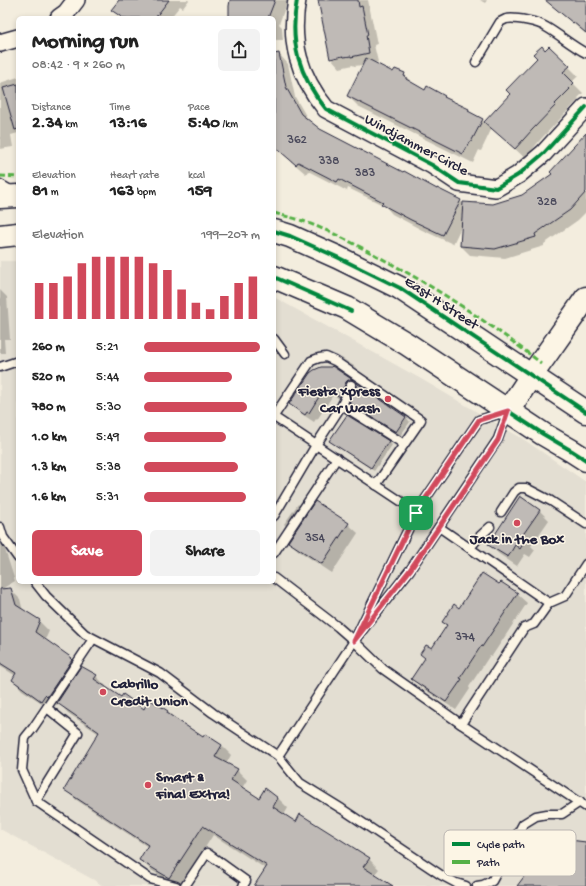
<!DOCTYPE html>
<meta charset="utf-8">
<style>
:root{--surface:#fff;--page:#f2f2f2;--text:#222;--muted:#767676;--accent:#d1495b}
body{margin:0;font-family:"Gochi Hand",sans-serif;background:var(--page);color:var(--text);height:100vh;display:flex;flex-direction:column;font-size:15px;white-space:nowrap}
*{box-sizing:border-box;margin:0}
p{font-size:13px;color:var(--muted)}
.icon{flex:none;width:22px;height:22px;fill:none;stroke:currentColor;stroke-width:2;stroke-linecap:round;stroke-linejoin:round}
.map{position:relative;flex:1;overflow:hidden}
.details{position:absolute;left:16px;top:16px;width:260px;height:568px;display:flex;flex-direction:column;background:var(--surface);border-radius:6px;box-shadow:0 2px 6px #0003}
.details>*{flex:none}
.pin{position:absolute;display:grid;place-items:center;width:34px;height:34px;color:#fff;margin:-17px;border-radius:8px;box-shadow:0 2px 6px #0006}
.round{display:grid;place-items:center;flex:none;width:42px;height:42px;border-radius:6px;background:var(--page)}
.headline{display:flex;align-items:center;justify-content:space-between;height:68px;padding:0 16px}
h1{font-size:22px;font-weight:700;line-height:30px}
.figures{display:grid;grid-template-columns:repeat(3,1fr);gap:6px;height:68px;padding:4px 16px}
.figures div{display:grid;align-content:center}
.figures b{font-size:17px;font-weight:700}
.figures small{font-size:11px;font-weight:400}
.figures p{font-size:11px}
.chart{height:112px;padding:8px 16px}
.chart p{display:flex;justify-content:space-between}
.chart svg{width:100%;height:72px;margin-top:4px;stroke:var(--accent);stroke-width:6}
.cta{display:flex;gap:8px;margin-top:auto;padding:8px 16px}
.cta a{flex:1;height:46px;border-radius:6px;background:var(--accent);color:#fff;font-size:16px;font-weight:700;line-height:46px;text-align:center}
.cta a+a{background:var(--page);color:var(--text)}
ul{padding:0 16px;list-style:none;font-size:13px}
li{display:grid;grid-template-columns:64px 48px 1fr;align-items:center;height:30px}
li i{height:10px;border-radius:5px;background:var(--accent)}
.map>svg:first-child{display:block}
.built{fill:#e3ded2}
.shadow{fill:#0003}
.building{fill:#bfbab6;stroke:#22223b}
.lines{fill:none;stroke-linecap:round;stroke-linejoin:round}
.lane-casing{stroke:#22223b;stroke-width:11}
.street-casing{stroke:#22223b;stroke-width:20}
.secondary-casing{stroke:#22223b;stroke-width:25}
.primary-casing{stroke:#22223b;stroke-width:25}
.lane{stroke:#fcf5e5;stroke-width:8}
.street{stroke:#fcf5e5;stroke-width:17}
.secondary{stroke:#fcf5e5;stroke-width:22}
.primary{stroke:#fcf5e5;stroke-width:22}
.quiet{stroke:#55b146;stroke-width:3;stroke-dasharray:6 3;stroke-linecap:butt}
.cycleway-casing{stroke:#fcf5e5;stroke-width:6}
.cycleway{stroke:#00873e;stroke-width:4}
.route-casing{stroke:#fff;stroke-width:8}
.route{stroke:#d1495b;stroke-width:5}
.poi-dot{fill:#d1495b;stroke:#fcf5e5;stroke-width:1.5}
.labels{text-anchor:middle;stroke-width:3;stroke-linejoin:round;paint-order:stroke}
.number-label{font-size:13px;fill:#49485a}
.street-label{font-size:15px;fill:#22223b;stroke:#fcf5e5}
.poi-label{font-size:15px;font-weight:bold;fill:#22223b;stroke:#fcf5e5;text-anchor:start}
.key{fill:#fcf5e5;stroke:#bbb6b2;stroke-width:1}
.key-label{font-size:11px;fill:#22223b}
</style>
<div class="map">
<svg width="586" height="886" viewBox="0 0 586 886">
<rect width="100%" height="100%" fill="#f3edde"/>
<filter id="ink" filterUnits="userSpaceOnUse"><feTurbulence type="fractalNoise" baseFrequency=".025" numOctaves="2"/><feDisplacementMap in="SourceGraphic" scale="8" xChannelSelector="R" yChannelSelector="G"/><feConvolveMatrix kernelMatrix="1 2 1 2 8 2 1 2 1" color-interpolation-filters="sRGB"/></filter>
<g filter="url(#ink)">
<path class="built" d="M 0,261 L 18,261 L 18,582 L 274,582 L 274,297 L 421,379 L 523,439 L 586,482 L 586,886 L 103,886 L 94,880 L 0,829 Z"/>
<g class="shadow">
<path d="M 120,0 L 189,0 L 183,8 L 180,6 L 170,18 L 121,18 L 113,10 Z"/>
<path d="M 238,0 L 288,0 L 279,24 L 282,27 L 283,40 L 274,40 L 274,18 L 230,18 Z"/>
<path d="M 319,0 L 368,0 L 377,44 L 374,45 L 378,62 L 373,63 L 394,74 L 404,74 L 413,84 L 425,91 L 444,96 L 448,100 L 468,110 L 473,115 L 482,120 L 485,123 L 511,94 L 549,47 L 578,76 L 572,82 L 583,93 L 578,98 L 579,99 L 541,139 L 525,158 L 492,128 L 481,151 L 479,150 L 473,163 L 358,106 L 348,96 L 363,65 L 354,66 L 353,65 L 340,68 L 331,58 Z"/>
<path d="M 480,0 L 487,0 L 485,3 Z"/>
<path d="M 546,0 L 586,0 L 586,34 L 564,16 Z"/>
<path d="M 279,54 L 288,64 L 295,97 L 309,121 L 319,130 L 437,190 L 460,201 L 462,203 L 493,205 L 523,196 L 554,174 L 586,134 L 586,212 L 578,220 L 544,244 L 544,246 L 505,258 L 470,255 L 461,246 L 462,225 L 453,244 L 422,230 L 392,214 L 385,206 L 348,188 L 347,191 L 308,171 L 306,174 L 284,155 L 275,146 L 274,137 L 274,55 Z"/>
<path d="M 18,77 L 18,133 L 11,135 L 13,147 L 0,149 L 0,83 Z"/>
<path d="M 0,290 L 7,297 L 10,339 L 4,339 L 5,353 L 0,353 Z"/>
<path d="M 340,357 L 354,366 L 357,369 L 342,359 Z"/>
<path d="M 333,367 L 352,381 L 359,387 L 406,417 L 410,422 L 400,436 L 355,407 L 349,401 L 348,404 L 333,395 L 317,420 L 316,419 L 314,422 L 299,412 L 291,404 Z"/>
<path d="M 368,378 L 412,407 L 418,413 L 371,381 Z"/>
<path d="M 347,416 L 389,442 L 392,445 L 374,471 L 334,444 L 331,441 Z"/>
<path d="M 520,497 L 540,511 L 549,520 L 531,546 L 535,550 L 530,557 L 525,554 L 517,566 L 499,554 L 489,545 Z"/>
<path d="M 298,504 L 302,508 L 287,527 L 284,524 Z"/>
<path d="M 348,524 L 358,533 L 332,573 L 299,551 L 289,542 Z"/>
<path d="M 0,534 L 15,581 L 0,590 L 10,589 L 20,599 L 23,611 L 39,621 L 49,631 L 45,640 L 71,659 L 81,668 L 82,667 L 96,676 L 106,686 L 105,687 L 122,698 L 144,710 L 167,711 L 175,719 L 204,739 L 221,745 L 231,755 L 226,764 L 237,770 L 247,780 L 242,788 L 259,800 L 278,798 L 288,808 L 284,815 L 296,823 L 369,859 L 379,869 L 374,875 L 392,886 L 256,886 L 266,869 L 213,835 L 181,886 L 177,886 L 151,870 L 141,860 L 148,847 L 75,799 L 65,789 L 99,734 L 68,713 L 59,703 L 57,705 L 55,704 L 51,709 L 22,690 L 13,680 L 16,676 L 0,666 Z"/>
<path d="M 499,586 L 517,594 L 527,603 L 492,656 L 490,655 L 469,687 L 470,689 L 456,710 L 422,688 L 413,679 L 447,626 L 443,622 L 460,609 Z"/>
</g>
<g class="building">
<path d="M 119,0 L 169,0 L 155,18 L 123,18 L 111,10 Z"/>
<path d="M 230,0 L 275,0 L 268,18 L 229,18 L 229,6 Z"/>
<path d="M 318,0 L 358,0 L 359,7 L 362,6 L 368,35 L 366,35 L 369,53 L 351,57 L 351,56 L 344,57 L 343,56 L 330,59 Z"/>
<path d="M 545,0 L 586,0 L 586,33 L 573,22 L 573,23 Z"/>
<path d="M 542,46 L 545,50 L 549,46 L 570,66 L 563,72 L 574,83 L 569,88 L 570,89 L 555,104 L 556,105 L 532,130 L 515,149 L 484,122 L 510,94 L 506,90 L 537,58 L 533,54 Z"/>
<path d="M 279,53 L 286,87 L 301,114 L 320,129 L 403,172 L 404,171 L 437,189 L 437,188 L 461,200 L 443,235 L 411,220 L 381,204 L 383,202 L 339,179 L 337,182 L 298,162 L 296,165 L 274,146 L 274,54 Z"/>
<path d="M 366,58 L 393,72 L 395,69 L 405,73 L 404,76 L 406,77 L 406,79 L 425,90 L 427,86 L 445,96 L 444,97 L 469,109 L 468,111 L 483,119 L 471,142 L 470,142 L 463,154 L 347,96 Z"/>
<path d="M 18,84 L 18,129 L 15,130 L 3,88 Z"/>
<path d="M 586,133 L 586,192 L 570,210 L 535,234 L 536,237 L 495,249 L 460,246 L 463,202 L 493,204 L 522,195 L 552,174 L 550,172 Z"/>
<path d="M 332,366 L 353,380 L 348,380 L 346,382 L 340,397 L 325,387 L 309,413 L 307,412 L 305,415 L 289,404 L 310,373 L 314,370 L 321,367 L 331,367 Z"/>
<path d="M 355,382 L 406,417 L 396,432 L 349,403 L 356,387 L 356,384 Z"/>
<path d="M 347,415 L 389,441 L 371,468 L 329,441 Z"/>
<path d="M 520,496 L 540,510 L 522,536 L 526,539 L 520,549 L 515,545 L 508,557 L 488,545 Z"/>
<path d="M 315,501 L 349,523 L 322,564 L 288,542 Z"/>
<path d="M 482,573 L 499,584 L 501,582 L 518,593 L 482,647 L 481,646 L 460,678 L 462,679 L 446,702 L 411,679 L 425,658 L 420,654 L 426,645 L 432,648 L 447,625 L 442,622 L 454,604 L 459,608 Z"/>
<path d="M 11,588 L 16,605 L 40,620 L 35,632 L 72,658 L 71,659 L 72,660 L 47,697 L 45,695 L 41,701 L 12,680 L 16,673 L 0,663 L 0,589 Z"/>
<path d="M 81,666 L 97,675 L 94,679 L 121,697 L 123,694 L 144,709 L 149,699 L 168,711 L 167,713 L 203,737 L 205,734 L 222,745 L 215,757 L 238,769 L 231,780 L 259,798 L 265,788 L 278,798 L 273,807 L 296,822 L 300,814 L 370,858 L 363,867 L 393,886 L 254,886 L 267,866 L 203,826 L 169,878 L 139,860 L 148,845 L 64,790 L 99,732 L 57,703 Z"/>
<path d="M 553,838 L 586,842 L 586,886 L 517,886 Z"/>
</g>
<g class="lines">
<g class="lane-casing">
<g id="lane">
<path d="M 476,62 L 500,22 C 502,21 504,20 506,19 C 515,17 539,22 546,27 C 560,35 572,46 586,53"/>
<path d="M 0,184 L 12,191"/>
<path d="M 274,339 L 285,354"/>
<path d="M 0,367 L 18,361"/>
<path d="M 342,405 L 404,444"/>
<path d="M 508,411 L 498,439 L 410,570 L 354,641 L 416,513 L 422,504 L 479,420 Z"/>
<path d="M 274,416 L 311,361 L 319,358 L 326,357 L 335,361 L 421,420 L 376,485"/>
<path d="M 274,417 L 405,504 L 416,513"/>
<path d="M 501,512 L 514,492 L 519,488 L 526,488 L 551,501 L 586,524"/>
<path d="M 274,516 L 316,445 L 342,405 L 351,385"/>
<path d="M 0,527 L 3,537 L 18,558"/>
<path d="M 439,527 L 549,603 L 565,596 L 586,564"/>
<path d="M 470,548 L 480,536 L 490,527"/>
<path d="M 274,553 L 337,458"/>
<path d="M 274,578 L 338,627 L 354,641 L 383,669 L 461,724 L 586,807"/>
<path d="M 35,582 L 46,596 L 85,634 L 160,673 L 213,713 L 278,756 L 354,641"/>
<path d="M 93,639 L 33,728 L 25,738 L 22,770 L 36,801 L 150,879 L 176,886"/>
<path d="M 461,724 L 524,628 L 534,624 L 549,603"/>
<path d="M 278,756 L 300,783 L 342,809 L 441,875 L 456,883 L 466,886"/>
<path d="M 36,801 L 78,733 L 47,708"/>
<path d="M 185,886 L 207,853 L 246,881 L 243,886"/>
<path d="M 477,886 L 483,885 L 492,881 L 523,824 L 536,816 L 547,814 L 562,814 L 580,802"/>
</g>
</g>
<g class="street-casing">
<g id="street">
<path d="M 297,0 C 289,42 299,76 326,109 L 432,165 L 459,183 L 496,188 L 518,175 L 544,153 L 586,107"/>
<path d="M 59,18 L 66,13 L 76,0"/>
<path d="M 0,43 L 18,38"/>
</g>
</g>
<g class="secondary-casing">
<path id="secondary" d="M 508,411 L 531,376 L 546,355 L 586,298"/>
</g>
<g class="primary-casing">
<g id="primary">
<path d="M 0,197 L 18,196"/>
<path d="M 274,231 L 290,236 L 337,257 L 400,288 L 586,412"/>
<path d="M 0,236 L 18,234"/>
<path d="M 274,277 L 347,308 L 407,344 L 543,434 L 572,451 L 586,460"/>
</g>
</g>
<use href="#lane" class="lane"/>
<use href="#street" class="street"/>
<use href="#secondary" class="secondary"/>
<use href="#primary" class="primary"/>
<g class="quiet">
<path d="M 0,176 L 18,177"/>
<path d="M 274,213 C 284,216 294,218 303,221 C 333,232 361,247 388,262 C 443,292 492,325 541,363"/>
</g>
<g class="cycleway-casing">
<g id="cycleway">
<path d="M 297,0 C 289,42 299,76 326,109 L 432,165 L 459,183 L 496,188 L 518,175 L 544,153 L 586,107"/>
<path d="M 274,231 L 290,236 L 337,257 L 400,288 L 586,412"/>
<path d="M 274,277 L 351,311"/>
<path d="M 508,411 L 543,434 L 572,451 L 586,460"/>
</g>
</g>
<use href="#cycleway" class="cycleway"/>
</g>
</g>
<g class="lines" filter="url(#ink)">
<g class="route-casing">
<path id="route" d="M 508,411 L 498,440 L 410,570 L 354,641 L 416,513 L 422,504 L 479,420 Z"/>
</g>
<use href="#route" class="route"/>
</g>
<g class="poi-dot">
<circle cx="388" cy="399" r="4"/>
<circle cx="517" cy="523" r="4"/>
<circle cx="103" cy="692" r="4"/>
<circle cx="148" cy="785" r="4"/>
</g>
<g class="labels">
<g class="number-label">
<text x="297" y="143">362</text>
<text x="329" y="164">338</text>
<text x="365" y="176">383</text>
<text x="547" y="205">328</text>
<text x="315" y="541">354</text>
<text x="465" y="640">374</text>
</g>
<g class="street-label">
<text transform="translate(417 144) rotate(28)" y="5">Windjammer Circle</text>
<text transform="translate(442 302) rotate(33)" y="5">East H Street</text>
</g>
<g class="poi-label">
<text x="380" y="395" text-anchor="end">Fiesta Xpress<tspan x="380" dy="17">Car Wash</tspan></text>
<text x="517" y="543" text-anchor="middle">Jack in the Box</text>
<text x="111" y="688">Cabrillo<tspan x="111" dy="17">Credit Union</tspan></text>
<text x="156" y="781">Smart &amp;<tspan x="156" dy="17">Final Extra!</tspan></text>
</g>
</g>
<rect x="444" y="830" width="132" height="46" rx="6" class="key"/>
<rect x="452" y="842" width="18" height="4" fill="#00873e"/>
<rect x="452" y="860" width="18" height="4" fill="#55b146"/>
<g class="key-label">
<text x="477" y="848">Cycle path</text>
<text x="477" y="866">Path</text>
</g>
</svg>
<div class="pin" style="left:416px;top:513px;background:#1e9e55"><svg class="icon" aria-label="arrive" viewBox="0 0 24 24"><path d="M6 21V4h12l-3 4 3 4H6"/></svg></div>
<section class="details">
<div class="headline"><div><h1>Morning run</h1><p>08:42 · 9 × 260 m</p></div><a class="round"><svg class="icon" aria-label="share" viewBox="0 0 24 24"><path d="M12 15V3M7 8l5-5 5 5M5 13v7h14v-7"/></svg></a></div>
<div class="figures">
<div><p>Distance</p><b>2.34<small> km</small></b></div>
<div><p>Time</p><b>13:16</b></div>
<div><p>Pace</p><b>5:40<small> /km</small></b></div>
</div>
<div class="figures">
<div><p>Elevation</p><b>81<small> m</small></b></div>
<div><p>Heart rate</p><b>163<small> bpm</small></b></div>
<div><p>kcal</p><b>159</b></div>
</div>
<div class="chart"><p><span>Elevation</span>199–207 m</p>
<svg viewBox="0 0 160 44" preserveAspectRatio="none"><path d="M5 44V22M15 44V22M25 44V18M35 44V10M45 44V6M55 44V6M65 44V6M75 44V6M85 44V10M95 44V14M105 44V26M115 44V34M125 44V38M135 44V30M145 44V22M155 44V18"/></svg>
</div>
<ul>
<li><b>260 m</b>5:21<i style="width:100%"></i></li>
<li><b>520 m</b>5:44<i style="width:76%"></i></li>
<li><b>780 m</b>5:30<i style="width:89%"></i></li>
<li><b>1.0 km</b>5:49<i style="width:71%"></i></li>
<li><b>1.3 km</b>5:38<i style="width:81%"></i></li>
<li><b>1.6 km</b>5:31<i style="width:88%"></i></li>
</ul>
<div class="cta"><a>Save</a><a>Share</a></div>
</section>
</div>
